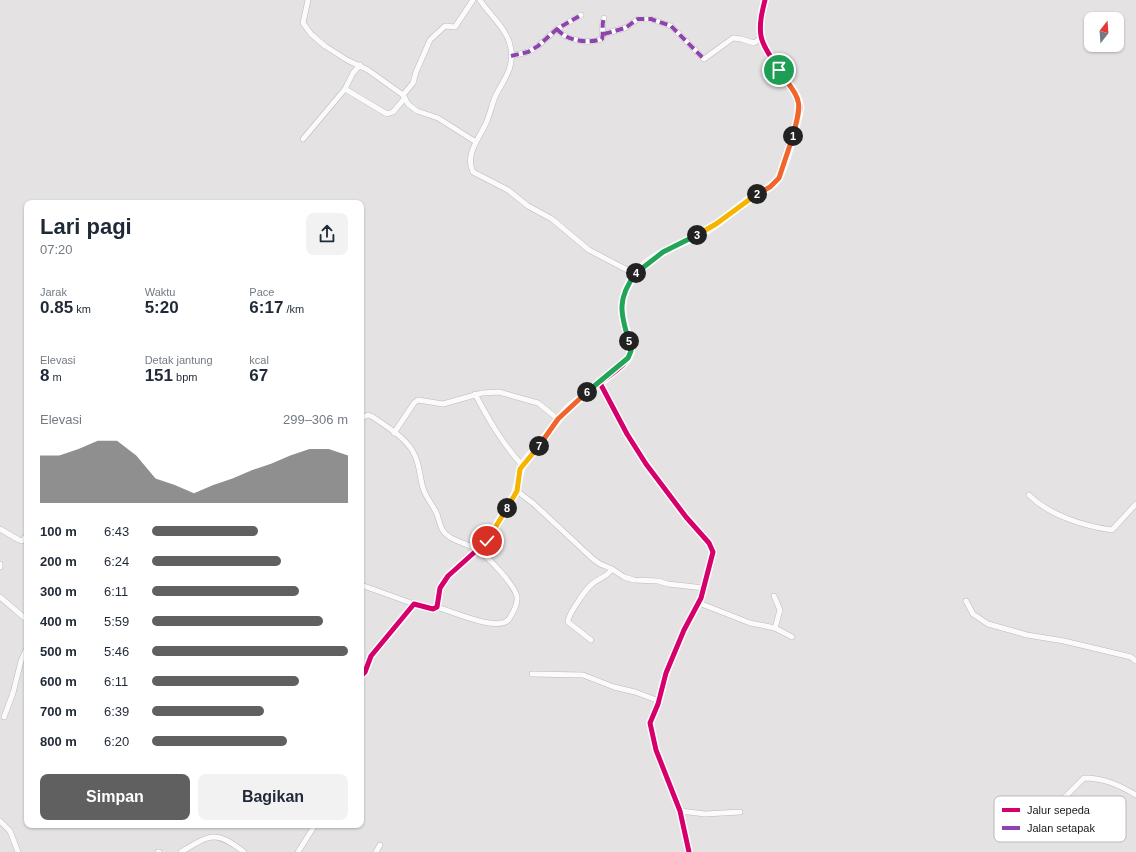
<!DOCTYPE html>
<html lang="id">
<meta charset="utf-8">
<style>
:root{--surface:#fff;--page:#f2f2f3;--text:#1f2937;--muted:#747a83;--accent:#616060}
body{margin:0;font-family:Arial,sans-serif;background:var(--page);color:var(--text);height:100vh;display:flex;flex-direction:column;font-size:15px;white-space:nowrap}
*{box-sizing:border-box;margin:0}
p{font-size:13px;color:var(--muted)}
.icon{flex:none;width:22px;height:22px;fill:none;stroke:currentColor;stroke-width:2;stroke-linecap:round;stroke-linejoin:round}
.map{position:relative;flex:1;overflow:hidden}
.details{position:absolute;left:24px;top:200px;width:340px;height:628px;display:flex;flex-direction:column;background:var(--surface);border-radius:8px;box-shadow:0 1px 3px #0004}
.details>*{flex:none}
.needle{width:26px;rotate:17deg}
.controls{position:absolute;left:1084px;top:12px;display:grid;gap:8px}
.controls a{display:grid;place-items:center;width:40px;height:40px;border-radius:8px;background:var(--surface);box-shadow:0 1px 3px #0004;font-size:20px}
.pin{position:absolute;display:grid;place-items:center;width:34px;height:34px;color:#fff;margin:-17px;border:2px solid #fff;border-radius:50%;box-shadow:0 1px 4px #0007}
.km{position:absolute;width:20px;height:20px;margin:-10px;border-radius:50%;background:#222;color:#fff;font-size:11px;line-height:20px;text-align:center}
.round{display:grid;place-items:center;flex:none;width:42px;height:42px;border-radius:8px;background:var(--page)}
.headline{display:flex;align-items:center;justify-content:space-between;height:68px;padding:0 16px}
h1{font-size:22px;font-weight:800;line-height:30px}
.stats{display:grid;grid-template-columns:repeat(3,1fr);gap:6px;height:68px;padding:4px 16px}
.stats div{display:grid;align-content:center}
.stats b{font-size:17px;font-weight:800}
.stats small{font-size:11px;font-weight:400}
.stats p{font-size:11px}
.chart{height:112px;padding:8px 16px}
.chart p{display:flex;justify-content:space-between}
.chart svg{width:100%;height:72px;margin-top:4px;fill:var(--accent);opacity:.7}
.cta{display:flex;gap:8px;margin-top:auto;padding:8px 16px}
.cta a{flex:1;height:46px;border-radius:8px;background:var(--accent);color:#fff;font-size:16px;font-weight:800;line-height:46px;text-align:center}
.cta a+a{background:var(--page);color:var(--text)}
ul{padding:0 16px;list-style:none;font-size:13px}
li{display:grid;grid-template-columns:64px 48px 1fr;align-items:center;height:30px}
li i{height:10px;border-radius:5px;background:var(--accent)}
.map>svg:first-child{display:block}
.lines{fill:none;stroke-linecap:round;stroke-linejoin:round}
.minor-casing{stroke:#bcbabb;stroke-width:6}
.minor{stroke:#fbfbfb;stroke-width:5}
.quiet{stroke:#8e44ad;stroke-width:4;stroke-dasharray:8 4;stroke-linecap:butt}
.cycleway-casing{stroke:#fff;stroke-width:8}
.cycleway{stroke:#d6006c;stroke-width:5}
.split-1-casing{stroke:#fff;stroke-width:8}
.split-2-casing{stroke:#fff;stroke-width:8}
.split-3-casing{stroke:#fff;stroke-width:8}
.split-4-casing{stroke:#fff;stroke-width:8}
.split-5-casing{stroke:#fff;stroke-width:8}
.split-6-casing{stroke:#fff;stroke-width:8}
.split-7-casing{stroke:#fff;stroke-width:8}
.split-8-casing{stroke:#fff;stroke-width:8}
.split-9-casing{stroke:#fff;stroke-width:8}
.split-1{stroke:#f0652b;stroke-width:5}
.split-2{stroke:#f0652b;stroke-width:5}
.split-3{stroke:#f5b400;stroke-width:5}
.split-4{stroke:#22a559;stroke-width:5}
.split-5{stroke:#22a559;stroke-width:5}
.split-6{stroke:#22a559;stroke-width:5}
.split-7{stroke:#f0652b;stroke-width:5}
.split-8{stroke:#f5b400;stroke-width:5}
.split-9{stroke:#f5b400;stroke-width:5}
.key{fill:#fff;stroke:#bbbaba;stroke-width:1}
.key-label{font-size:11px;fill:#1b1a1a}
</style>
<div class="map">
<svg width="1136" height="852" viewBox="0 0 1136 852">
<rect width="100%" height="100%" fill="#e4e2e3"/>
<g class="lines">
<g class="minor-casing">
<g id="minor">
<path d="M 308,0 L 303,23 L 311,34 L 325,46 L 347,60 L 368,70 L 403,95 L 408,104 L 417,111 L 438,118 L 476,142"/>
<path d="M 480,0 C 490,16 508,29 511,49 C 514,70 503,80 495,97 C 492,105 490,113 487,121 C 481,136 464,154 473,172 L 508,190 L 528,206 L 552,219 L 589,250 L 635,274"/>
<path d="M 557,29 C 566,41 589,44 602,39 C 604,32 601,26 604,18"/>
<path d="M 604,34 L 625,28 L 638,19 L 651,19 L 671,26 L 704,59 L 733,38 L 741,39 L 754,43 L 761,38"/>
<path d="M 511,56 L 528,52 L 538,46 L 557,29 L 581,15"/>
<path d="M 345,89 L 387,114 L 393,112 L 405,98"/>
<path d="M 403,95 L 413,83 L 416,72 L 430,40 L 445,26 L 455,27 L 473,0"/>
<path d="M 303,139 L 345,89 L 353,73 L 360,65"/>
<path d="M 475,394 C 489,420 502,443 522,465"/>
<path d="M 361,418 L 368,415 L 373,417 C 386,426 403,436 412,450 C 420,462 419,474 423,488 C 425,496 432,504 436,512 C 439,517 439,524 442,529 C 448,541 468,543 478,550 C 488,557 515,585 517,597 C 518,605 513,613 509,619 C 499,633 451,611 437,607"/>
<path d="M 394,433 L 414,403 L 418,400 L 443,404 L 482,393 L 499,392 L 538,403 L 558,419"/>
<path d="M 517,491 L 534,504 L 593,559 L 600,564 L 612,569"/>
<path d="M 1029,495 C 1049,515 1083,526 1112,530 L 1136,504"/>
<path d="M 0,529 L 19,540 L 22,541 L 27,535"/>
<path d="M 0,564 L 0,567"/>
<path d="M 361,585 L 414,604"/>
<path d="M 774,596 L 780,610 L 775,628"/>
<path d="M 0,597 L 27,620"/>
<path d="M 966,601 L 973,614 L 988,624 L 1027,635 L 1064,641 L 1131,657 L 1136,661"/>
<path d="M 699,603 L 750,623 L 775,628 L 792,637"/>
<path d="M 591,640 L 568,622 L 568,620 C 571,611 585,590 592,584 C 599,578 607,577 612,569 L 624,577 L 634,580 L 658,581 L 668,584 L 704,588"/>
<path d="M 532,674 L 583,675 L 614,687 L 635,692 L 659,701"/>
<path d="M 361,676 L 365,672 L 371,656 L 414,604 L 433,609 L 437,607 L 440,588 L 448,576 L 487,541 L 515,494 L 522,465 L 567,409 L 600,383"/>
<path d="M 4,717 L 13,693 L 21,661 L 27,648"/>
<path d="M 1070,810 L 1065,797 L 1084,778 C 1104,778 1119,785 1136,795"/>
<path d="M 680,811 L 705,814 L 740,812"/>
<path d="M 0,821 L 10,831 L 18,852"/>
<path d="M 158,852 L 159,852"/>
<path d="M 181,852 C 211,834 215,830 244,852"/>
<path d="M 298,852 L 315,825"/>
<path d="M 376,852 L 380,845"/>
<path d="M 689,852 L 680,811 L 656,750 L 650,723 L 658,704 L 666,673 L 684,630 L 701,598 L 713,552 L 709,543 L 686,517 L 646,464 L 627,434 L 600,383 C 609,375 623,368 629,357 C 639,340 605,313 635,274 C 651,255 677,246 699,235 C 719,225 735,209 753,196 C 762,191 772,188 778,179 C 785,168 797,124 800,110 C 803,93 765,58 761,36 C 759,24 762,12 765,0"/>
</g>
</g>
<use href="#minor" class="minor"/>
<g class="quiet">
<path d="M 557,29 C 566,41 589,44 602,39 C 604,32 601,26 604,18"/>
<path d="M 604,34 L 625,28 L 638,19 L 651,19 L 671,26 L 704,59"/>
<path d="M 511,56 L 528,52 L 538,46 L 557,29 L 581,15"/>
</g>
<g class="cycleway-casing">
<g id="cycleway">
<path d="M 361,676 L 365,672 L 371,656 L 414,604 L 433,609 L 437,607 L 440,588 L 448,576 L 487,541 L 515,494 L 522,465 L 567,409 L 600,383"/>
<path d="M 689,852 L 680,811 L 656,750 L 650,723 L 658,704 L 666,673 L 684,630 L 701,598 L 713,552 L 709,543 L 686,517 L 646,464 L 627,434 L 600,383 C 609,375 623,368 629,357 C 639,340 605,313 635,274 C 651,255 677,246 699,235 C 719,225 735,209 753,196 C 762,191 772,188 778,179 C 785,168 797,124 800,110 C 803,93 765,58 761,36 C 759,24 762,12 765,0"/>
</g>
</g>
<use href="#cycleway" class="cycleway"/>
</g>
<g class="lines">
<g class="split-1-casing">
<path id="split-1" d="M 779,70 C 801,102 803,98 793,136"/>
</g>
<g class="split-2-casing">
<path id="split-2" d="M 757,194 L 770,187 L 779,178 L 793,136"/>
</g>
<g class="split-3-casing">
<path id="split-3" d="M 697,235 L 716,224 L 757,194"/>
</g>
<g class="split-4-casing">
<path id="split-4" d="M 636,273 L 663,252 L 697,235"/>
</g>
<g class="split-5-casing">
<path id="split-5" d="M 629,341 C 620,313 617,298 636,273"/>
</g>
<g class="split-6-casing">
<path id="split-6" d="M 587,392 L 628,358 L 631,351 L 629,341"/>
</g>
<g class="split-7-casing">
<path id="split-7" d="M 539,446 L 558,419 L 587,392"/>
</g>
<g class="split-8-casing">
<path id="split-8" d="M 507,508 L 517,491 L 520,469 L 539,446"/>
</g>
<g class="split-9-casing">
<path id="split-9" d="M 487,541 L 507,508"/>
</g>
<use href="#split-1" class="split-1"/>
<use href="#split-2" class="split-2"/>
<use href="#split-3" class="split-3"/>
<use href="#split-4" class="split-4"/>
<use href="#split-5" class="split-5"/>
<use href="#split-6" class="split-6"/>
<use href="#split-7" class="split-7"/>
<use href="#split-8" class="split-8"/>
<use href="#split-9" class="split-9"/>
</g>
<rect x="994" y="796" width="132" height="46" rx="6" class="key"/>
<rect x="1002" y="808" width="18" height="4" fill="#d6006c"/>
<rect x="1002" y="826" width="18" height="4" fill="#8e44ad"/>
<g class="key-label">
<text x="1027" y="814">Jalur sepeda</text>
<text x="1027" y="832">Jalan setapak</text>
</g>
</svg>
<div class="controls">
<a><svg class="needle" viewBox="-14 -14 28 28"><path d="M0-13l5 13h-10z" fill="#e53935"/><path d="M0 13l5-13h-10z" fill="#747a83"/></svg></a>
</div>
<div class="pin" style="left:779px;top:70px;background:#1e9e55"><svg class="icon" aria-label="arrive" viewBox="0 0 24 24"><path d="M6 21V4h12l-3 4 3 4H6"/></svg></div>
<div class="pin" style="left:487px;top:541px;background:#d93025"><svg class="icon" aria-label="check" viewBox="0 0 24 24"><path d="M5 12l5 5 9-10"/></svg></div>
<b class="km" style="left:793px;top:136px">1</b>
<b class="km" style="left:757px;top:194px">2</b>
<b class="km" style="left:697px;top:235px">3</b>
<b class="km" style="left:636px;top:273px">4</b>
<b class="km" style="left:629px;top:341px">5</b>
<b class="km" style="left:587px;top:392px">6</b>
<b class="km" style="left:539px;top:446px">7</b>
<b class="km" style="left:507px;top:508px">8</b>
<section class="details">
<div class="headline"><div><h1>Lari pagi</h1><p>07:20</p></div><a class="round"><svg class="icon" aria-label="share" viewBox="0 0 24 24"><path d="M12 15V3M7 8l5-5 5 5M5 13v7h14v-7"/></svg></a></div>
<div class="stats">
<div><p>Jarak</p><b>0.85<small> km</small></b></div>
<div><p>Waktu</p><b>5:20</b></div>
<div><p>Pace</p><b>6:17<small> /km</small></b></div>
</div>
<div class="stats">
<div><p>Elevasi</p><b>8<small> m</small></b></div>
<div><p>Detak jantung</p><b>151<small> bpm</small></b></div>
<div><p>kcal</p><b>67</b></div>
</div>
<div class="chart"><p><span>Elevasi</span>299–306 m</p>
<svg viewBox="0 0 160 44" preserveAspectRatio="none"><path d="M0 44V15L10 15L20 11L30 6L40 6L50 15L60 29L70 33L80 38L90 33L100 29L110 24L120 20L130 15L140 11L150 11L160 15V44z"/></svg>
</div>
<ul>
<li><b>100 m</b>6:43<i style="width:54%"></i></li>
<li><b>200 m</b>6:24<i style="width:66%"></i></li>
<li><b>300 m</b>6:11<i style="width:75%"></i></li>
<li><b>400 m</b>5:59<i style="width:87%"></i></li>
<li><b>500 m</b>5:46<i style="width:100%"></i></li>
<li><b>600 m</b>6:11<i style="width:75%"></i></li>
<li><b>700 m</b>6:39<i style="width:57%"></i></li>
<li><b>800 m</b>6:20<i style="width:69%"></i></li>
</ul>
<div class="cta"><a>Simpan</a><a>Bagikan</a></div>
</section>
</div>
